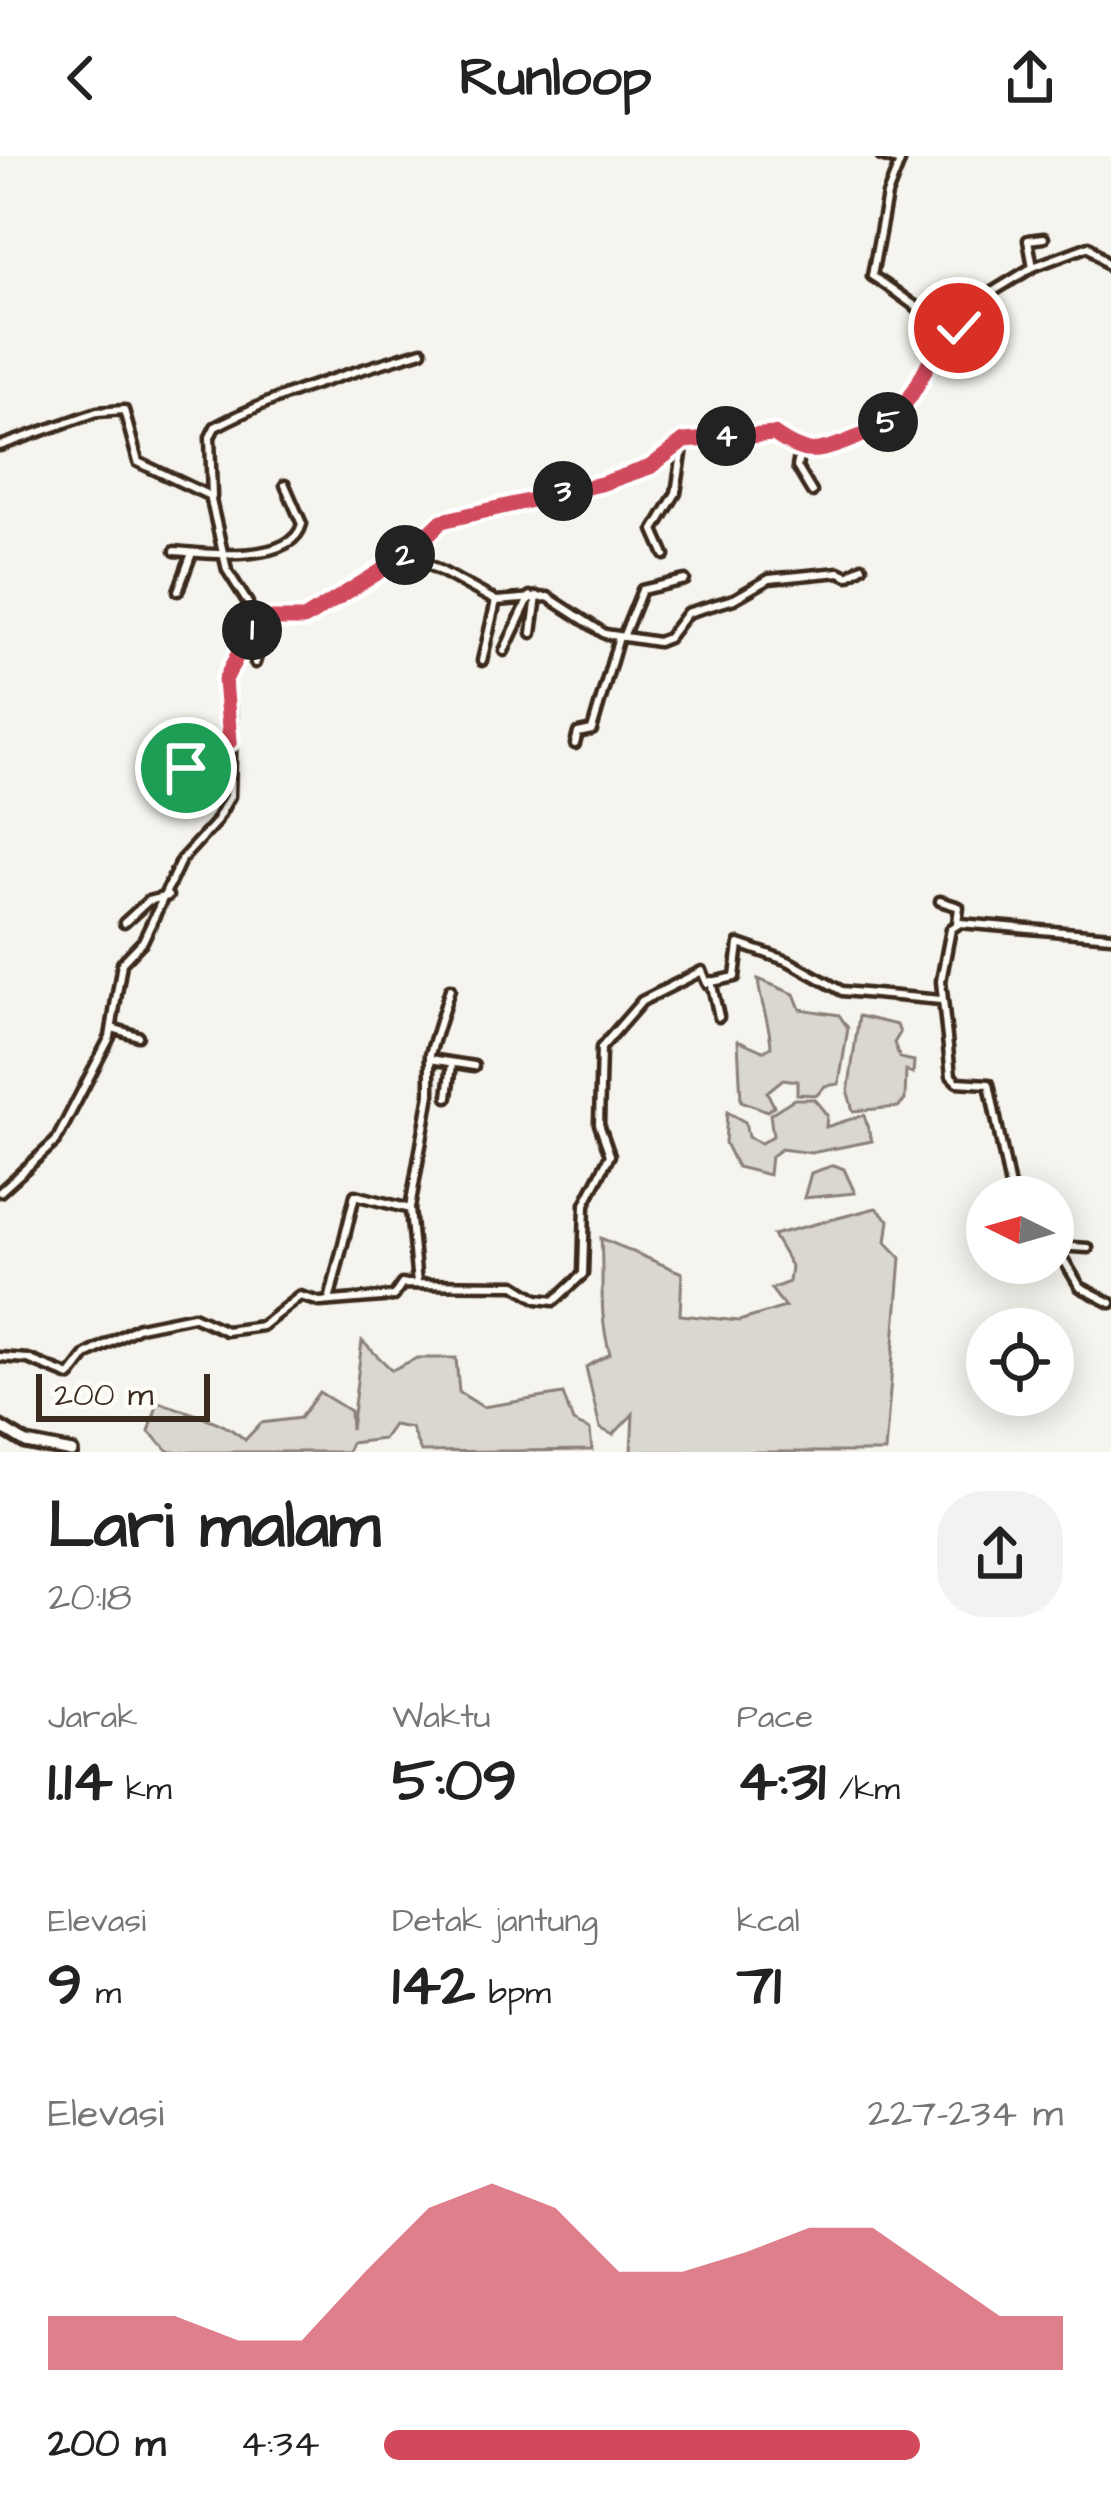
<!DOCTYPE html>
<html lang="id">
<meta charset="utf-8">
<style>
:root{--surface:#fff;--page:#f2f2f2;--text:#222;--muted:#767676;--accent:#d1495b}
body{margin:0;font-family:"Architects Daughter",sans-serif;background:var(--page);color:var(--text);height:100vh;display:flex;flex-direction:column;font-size:45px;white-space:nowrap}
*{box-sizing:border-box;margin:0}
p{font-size:39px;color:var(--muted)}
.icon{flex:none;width:66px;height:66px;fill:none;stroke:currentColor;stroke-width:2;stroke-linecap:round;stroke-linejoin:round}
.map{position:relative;height:1296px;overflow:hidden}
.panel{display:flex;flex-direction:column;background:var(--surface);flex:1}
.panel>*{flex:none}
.needle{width:78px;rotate:275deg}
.tools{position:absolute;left:966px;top:1020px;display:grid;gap:24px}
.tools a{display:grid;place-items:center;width:108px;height:108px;border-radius:50%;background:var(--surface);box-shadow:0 6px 30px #0003;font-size:60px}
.scale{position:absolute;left:36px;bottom:30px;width:174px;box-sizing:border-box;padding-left:12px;border:6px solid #3b2a1e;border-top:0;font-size:33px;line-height:42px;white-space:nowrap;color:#3b2a1e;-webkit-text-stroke:9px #fdfcf7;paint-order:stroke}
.pin{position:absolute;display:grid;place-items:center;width:102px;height:102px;color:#fff;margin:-51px;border:6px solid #fff;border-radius:50%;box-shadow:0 3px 12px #0007}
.km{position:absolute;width:60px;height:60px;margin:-30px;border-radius:50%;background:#222;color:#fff;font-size:33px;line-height:60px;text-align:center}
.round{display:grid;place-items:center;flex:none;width:126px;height:126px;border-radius:48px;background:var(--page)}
.headline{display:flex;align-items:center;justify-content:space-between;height:204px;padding:0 48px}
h1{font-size:66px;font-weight:700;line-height:90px}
.stats{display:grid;grid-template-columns:repeat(3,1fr);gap:18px;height:204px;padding:12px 48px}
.stats div{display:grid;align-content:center}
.stats b{font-size:60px;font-weight:700}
.stats small{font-size:33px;font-weight:400}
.stats p{font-size:33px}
.chart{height:336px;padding:24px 48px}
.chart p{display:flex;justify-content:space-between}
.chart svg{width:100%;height:216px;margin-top:12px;fill:var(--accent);opacity:.7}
ul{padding:0 48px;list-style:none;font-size:39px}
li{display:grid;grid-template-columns:192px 144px 1fr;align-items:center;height:90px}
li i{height:30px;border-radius:15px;background:var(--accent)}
header{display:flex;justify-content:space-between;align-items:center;height:156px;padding:0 48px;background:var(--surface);font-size:54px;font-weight:700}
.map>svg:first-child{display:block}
.green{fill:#dad6d0;stroke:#8a8077;stroke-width:3}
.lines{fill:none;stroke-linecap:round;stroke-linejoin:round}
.minor-casing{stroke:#3b2a1e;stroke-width:15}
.tertiary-casing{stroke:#3b2a1e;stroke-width:18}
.minor{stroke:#fdfcf7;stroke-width:6}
.tertiary{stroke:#fdfcf7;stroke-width:9}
.route-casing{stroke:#fff;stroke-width:24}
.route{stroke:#d1495b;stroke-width:15}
</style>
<header><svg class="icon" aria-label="back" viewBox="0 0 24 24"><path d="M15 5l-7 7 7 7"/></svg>Runloop<svg class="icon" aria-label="share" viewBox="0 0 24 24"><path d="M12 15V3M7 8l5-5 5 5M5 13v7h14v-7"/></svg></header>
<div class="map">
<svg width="1111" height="1296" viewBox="0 0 1111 1296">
<rect width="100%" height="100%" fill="#f5f4ee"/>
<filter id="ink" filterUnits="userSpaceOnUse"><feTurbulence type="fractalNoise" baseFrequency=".00833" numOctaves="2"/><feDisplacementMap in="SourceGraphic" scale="24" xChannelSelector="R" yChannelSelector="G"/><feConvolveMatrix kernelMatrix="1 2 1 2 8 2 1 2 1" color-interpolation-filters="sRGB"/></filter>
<g filter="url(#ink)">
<g class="green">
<path d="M 758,823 L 794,838 L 800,853 L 839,859 L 848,872 L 839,928 L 825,930 L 817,939 L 797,938 L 797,925 L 783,923 L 767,936 L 774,950 L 767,955 L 741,945 L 738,884 L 763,895 L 771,891 C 770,866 760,848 758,823 Z"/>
<path d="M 859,860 L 897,869 L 900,877 L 894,887 L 900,902 L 914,905 L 913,918 L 906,915 L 905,944 L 898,951 L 853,955 L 848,937 Z"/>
<path d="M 794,943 L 814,943 L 827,959 L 826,971 L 864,959 L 872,985 L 811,997 L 781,993 L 771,1000 L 769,1019 L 737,1011 L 725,987 L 727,956 L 745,966 L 748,981 L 761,987 L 773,980 L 770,958 Z"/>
<path d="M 834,1009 L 844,1013 L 855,1037 L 804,1042 L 811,1017 Z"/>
<path d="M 876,1052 L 889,1064 L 886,1086 L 901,1102 L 885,1296 L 631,1296 L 633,1258 L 613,1279 L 600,1272 L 586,1211 L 610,1198 C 598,1156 604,1126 601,1082 L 682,1117 L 680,1159 L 739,1165 L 785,1151 L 771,1133 L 789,1126 L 791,1110 L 773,1079 Z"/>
<path d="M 362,1185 L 392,1214 L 417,1202 L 456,1202 L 459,1236 L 483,1251 L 563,1238 L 573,1266 L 590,1274 L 592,1294 L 421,1296 L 411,1272 L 393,1269 L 383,1283 L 351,1287 L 347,1296 L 170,1296 L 149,1276 L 158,1246 C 186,1256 224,1264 245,1284 L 261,1267 L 300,1262 L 319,1236 L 350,1255 L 351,1274 Z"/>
</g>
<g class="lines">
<g class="minor-casing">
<g id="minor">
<path d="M 881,0 L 900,6 L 887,39 L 872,120 C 904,139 922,161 960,173"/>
<path d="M 1033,111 L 1028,84 L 1044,82"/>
<path d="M 0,290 L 97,256 L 124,254 L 138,306 L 210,340 L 227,414 L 248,447 L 249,477"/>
<path d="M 800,295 L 797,311 L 812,336"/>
<path d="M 212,341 L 210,281 L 215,271 C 281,236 351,217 422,195"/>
<path d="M 175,395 C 206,398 292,408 302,368 L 285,329"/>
<path d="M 408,397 L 496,445 L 548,441 L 605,478 L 658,486 L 668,482 L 687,457 L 734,443 L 769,423 L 839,416 L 848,420 L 862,411"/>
<path d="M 665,399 L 654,374 L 676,337 L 684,285"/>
<path d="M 178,435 L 192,397"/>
<path d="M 532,477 L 537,440"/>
<path d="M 623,481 L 642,434 L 685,424"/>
<path d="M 504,495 L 530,440"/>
<path d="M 482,505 L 496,445"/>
<path d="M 255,507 L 268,462"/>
<path d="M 575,588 L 578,577 L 592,574 L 619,481"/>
<path d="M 181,625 L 189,606 L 215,584 L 229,585"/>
<path d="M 940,745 L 959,751 L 957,767"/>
<path d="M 124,767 L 148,745 L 168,740"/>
<path d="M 711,825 L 719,861"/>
<path d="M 112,872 L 138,880"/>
<path d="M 430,903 L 474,910"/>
<path d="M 448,941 L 452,907"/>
<path d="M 0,1036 L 56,985 L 110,881 L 122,807 L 143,785 L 181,704 L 215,667 L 230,640 L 232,559 L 225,524 L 249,477 L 268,462 L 304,463 L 408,397 L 442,365 L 601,328 L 650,311 L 684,285 L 774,277 L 800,295 L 816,297 L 872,276 L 917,230 L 939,185 L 965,170 L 984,141 L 1033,111 L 1089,90 L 1111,112"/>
<path d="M 1036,1041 L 1011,1036 L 989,928 L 957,926 L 951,920 L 941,825 L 951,773 L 960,767 L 1111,780"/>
<path d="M 410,1052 L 430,938 L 430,898 L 450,833"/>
<path d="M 1053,1086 L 1080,1131 L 1111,1147"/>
<path d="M 1056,1090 L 1088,1092"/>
<path d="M 329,1145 L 355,1039 L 410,1053 L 417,1128"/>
<path d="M 0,1201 L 28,1203 L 70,1220 L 86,1199 L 139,1171 L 193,1160 L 226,1175 L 262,1170 L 300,1140 L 320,1146 L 394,1140 L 402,1128 L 515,1129 L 537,1143 L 554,1145 L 583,1118 L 585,1048 L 610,999 L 599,968 L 601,892 L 642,845 L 702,815 L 707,827 L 735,821 L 739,788 L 788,805 L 842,835 L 941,844"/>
</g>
</g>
<g class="tertiary-casing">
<path id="tertiary" d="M 0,1271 L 26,1287 L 72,1296"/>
</g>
<use href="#minor" class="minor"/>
<use href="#tertiary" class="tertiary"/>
</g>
</g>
<g class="lines" filter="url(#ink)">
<g class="route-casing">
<path id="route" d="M 186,612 L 215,584 L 230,585 L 225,524 L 249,476 L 268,463 L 304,463 L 408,398 L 442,365 L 601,328 L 650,311 L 684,285 L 774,278 C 801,297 812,299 843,287 C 874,276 900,261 916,231 C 931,204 934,189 959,172"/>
</g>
<use href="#route" class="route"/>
</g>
</svg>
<div class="tools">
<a><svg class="needle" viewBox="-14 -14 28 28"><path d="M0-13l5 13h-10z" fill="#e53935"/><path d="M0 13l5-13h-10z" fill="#767676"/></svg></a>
<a><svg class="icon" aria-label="locate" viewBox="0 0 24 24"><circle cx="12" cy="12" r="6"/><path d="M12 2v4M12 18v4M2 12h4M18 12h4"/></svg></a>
</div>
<div class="scale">200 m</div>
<div class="pin" style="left:186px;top:612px;background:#1e9e55"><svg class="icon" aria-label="arrive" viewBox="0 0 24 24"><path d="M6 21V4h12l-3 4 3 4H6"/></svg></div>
<div class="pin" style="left:959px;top:172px;background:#d93025"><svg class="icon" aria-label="check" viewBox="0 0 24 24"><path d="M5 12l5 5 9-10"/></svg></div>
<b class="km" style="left:252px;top:474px">1</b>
<b class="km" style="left:405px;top:399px">2</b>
<b class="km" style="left:563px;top:335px">3</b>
<b class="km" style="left:726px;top:280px">4</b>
<b class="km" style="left:888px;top:266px">5</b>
</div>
<section class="panel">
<div class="headline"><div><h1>Lari malam</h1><p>20:18</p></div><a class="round"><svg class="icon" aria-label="share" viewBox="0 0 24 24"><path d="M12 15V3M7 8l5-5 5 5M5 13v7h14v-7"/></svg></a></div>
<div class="stats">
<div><p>Jarak</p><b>1.14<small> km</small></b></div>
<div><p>Waktu</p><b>5:09</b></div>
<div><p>Pace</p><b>4:31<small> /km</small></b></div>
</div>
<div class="stats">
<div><p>Elevasi</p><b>9<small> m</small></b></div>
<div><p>Detak jantung</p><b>142<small> bpm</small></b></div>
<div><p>kcal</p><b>71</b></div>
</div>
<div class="chart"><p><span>Elevasi</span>227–234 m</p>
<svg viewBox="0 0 160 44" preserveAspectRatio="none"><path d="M0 44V33L10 33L20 33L30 38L40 38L50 24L60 11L70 6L80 11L90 24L100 24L110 20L120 15L130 15L140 24L150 33L160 33V44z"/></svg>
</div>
<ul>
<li><b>200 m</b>4:34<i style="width:79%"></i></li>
</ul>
</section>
